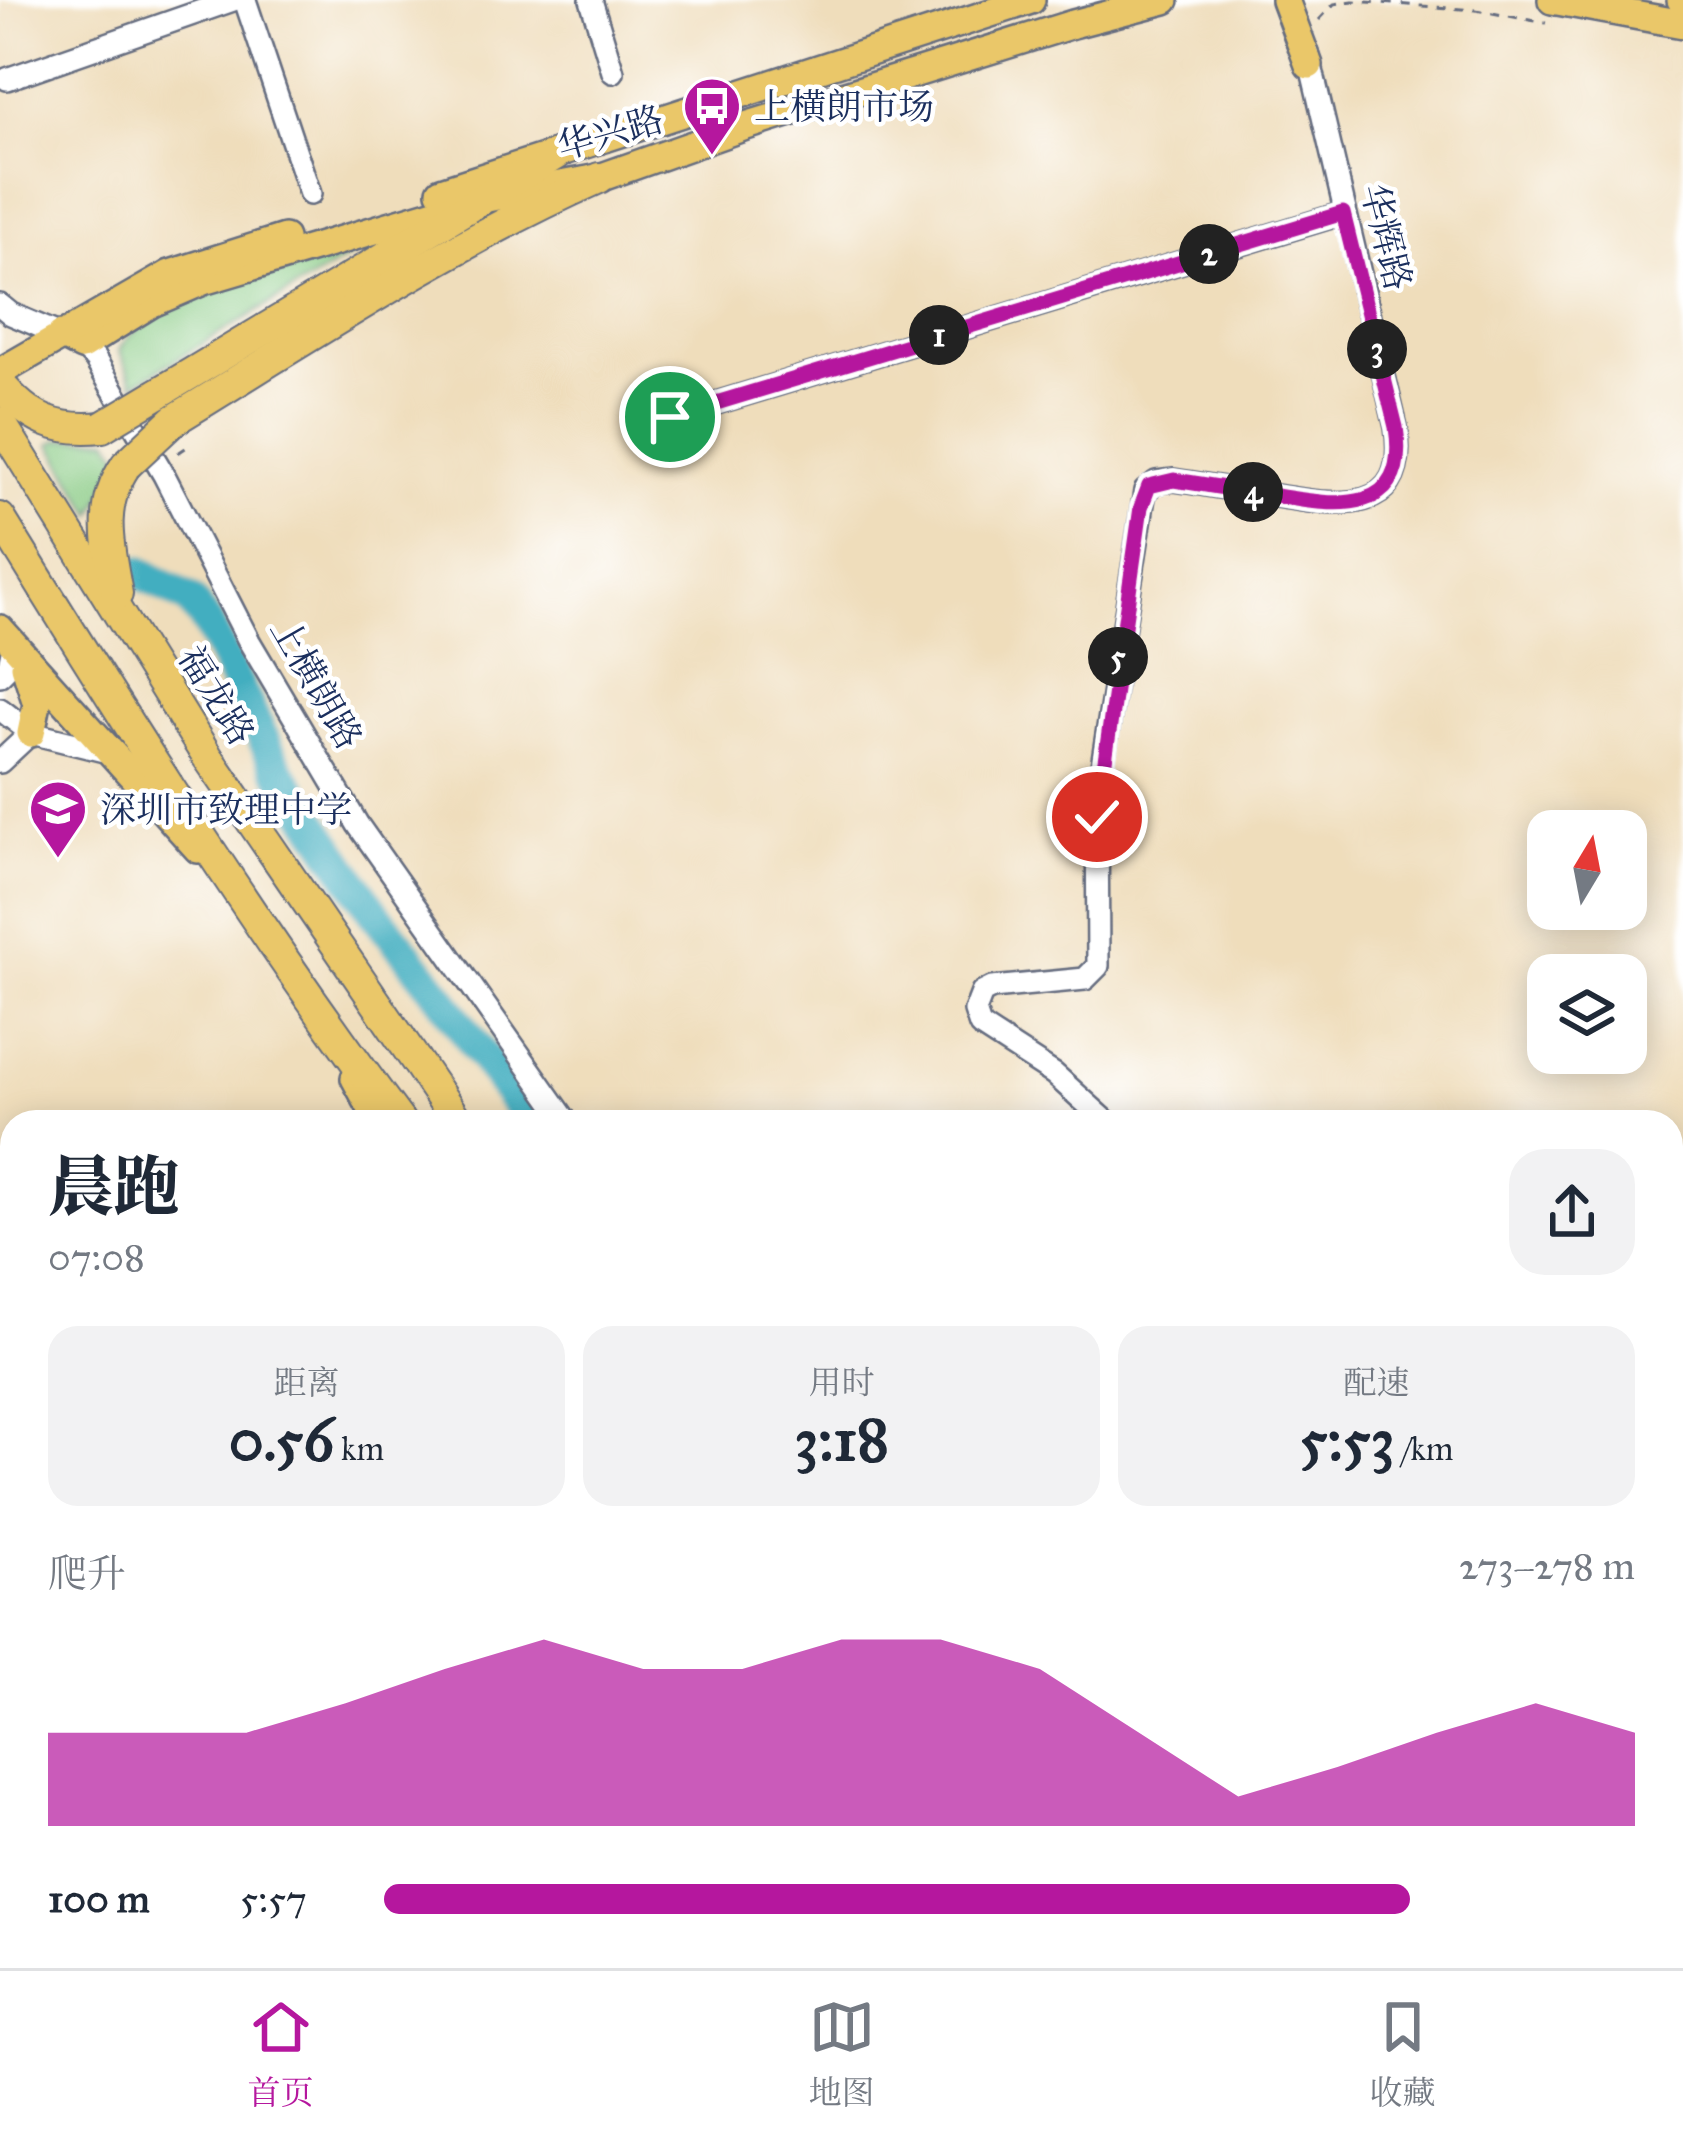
<!DOCTYPE html>
<html lang="zh">
<meta charset="utf-8">
<style>
:root{--surface:#fff;--page:#f2f2f3;--text:#1f2937;--muted:#747a83;--line:#e0e1e3;--accent:#b5179e}
body{margin:0;font-family:"IM FELL Great Primer","Noto Serif SC",serif;background:var(--page);color:var(--text);height:100vh;display:flex;flex-direction:column;font-size:45px;white-space:nowrap}
*{box-sizing:border-box;margin:0}
p{font-size:39px;color:var(--muted)}
.icon{flex:none;width:66px;height:66px;fill:none;stroke:currentColor;stroke-width:2;stroke-linecap:round;stroke-linejoin:round}
.map{position:relative;flex:1;overflow:hidden}
.sheet{position:absolute;left:0px;top:1110px;width:1683px;height:858px;display:flex;flex-direction:column;background:var(--surface);border-radius:36px 36px 0 0;box-shadow:0 6px 30px #0003}
.sheet>*{flex:none}
.needle{width:78px;rotate:10deg}
.fabs{position:absolute;left:1527px;top:810px;display:grid;gap:24px}
.fabs a{display:grid;place-items:center;width:120px;height:120px;border-radius:24px;background:var(--surface);box-shadow:0 6px 30px #0003;font-size:60px}
.pin{position:absolute;display:grid;place-items:center;width:102px;height:102px;color:#fff;margin:-51px;border:6px solid #fff;border-radius:50%;box-shadow:0 3px 12px #0007}
.km{position:absolute;width:60px;height:60px;margin:-30px;border-radius:50%;background:#222;color:#fff;font-size:33px;line-height:60px;text-align:center}
.round{display:grid;place-items:center;flex:none;width:126px;height:126px;border-radius:36px;background:var(--page)}
.summary{display:flex;align-items:center;justify-content:space-between;height:204px;padding:0 48px}
h1{font-size:66px;font-weight:800;line-height:90px}
.metrics{display:grid;grid-template-columns:repeat(3,1fr);gap:18px;height:204px;padding:12px 48px}
.metrics div{display:grid;align-content:center;border-radius:30px;background:var(--page);text-align:center}
.metrics b{font-size:60px;font-weight:800}
.metrics small{font-size:33px;font-weight:400}
.metrics p{font-size:33px}
.chart{height:336px;padding:24px 48px}
.chart p{display:flex;justify-content:space-between}
.chart svg{width:100%;height:216px;margin-top:12px;fill:var(--accent);opacity:.7}
ul{padding:0 48px;list-style:none;font-size:39px}
li{display:grid;grid-template-columns:192px 144px 1fr;align-items:center;height:90px}
li i{height:30px;border-radius:15px;background:var(--accent)}
.dock{display:flex;justify-content:space-around;align-items:center;height:168px;border-top:3px solid var(--line);background:var(--surface);font-size:33px;color:var(--muted)}
.dock a{display:grid;justify-items:center;gap:6px}
.dock .on{color:var(--accent)}
.map>svg:first-child{display:block}
.green{fill:#88ca83;stroke:#527c70;stroke-width:3}
.lines{fill:none;stroke-linecap:round;stroke-linejoin:round}
.river{stroke:#42aec0;stroke-width:33}
.minor-casing{stroke:#656c7f;stroke-width:26}
.major-casing{stroke:#656c7f;stroke-width:32}
.highway-casing{stroke:#656c7f;stroke-width:34}
.path{stroke:#656c7f;stroke-width:3;stroke-dasharray:9 9;stroke-linecap:butt}
.minor{stroke:#fff;stroke-width:21}
.major{stroke:#eac769;stroke-width:27}
.highway{stroke:#eac769;stroke-width:30}
.highway-bridge-casing{stroke:#656c7f;stroke-width:34;stroke-linecap:butt}
.path-bridge{stroke:#656c7f;stroke-width:3;stroke-dasharray:9 9;stroke-linecap:butt}
.highway-bridge{stroke:#eac769;stroke-width:30}
.route-casing{stroke:#fff;stroke-width:24}
.route{stroke:#b5179e;stroke-width:15}
.labels{text-anchor:middle;stroke-width:9;stroke-linejoin:round;paint-order:stroke}
.poi-label{font-size:36px;fill:#1b2f5e;stroke:#fff;text-anchor:start}
.street-label{font-size:36px;fill:#1b2f5e;stroke:#fff}
</style>
<div class="map">
<svg width="1683" height="1968" viewBox="0 0 1683 1968">
<rect width="100%" height="100%" fill="#fff"/>
<filter id="ink" filterUnits="userSpaceOnUse"><feTurbulence type="fractalNoise" baseFrequency=".00833" numOctaves="2"/><feDisplacementMap in="SourceGraphic" scale="24" xChannelSelector="R" yChannelSelector="G"/><feConvolveMatrix kernelMatrix="1 2 1 2 8 2 1 2 1" color-interpolation-filters="sRGB"/></filter>
<filter id="wash" filterUnits="userSpaceOnUse"><feTurbulence type="fractalNoise" baseFrequency=".004" numOctaves="4" result="noise"/><feDisplacementMap in="SourceGraphic" scale="48" xChannelSelector="R" yChannelSelector="G"/><feGaussianBlur stdDeviation="2.7" result="paint"/><feColorMatrix in="noise" values="0 0 0 0 0 0 0 0 0 0 0 0 0 0 0 0 0 1.4 0 .05"/><feComposite in="paint" operator="in"/></filter>
<g filter="url(#wash)">
<rect width="100%" height="100%" fill="#efddbb"/>
<g class="green">
<path d="M 375,242 L 134,384 L 119,351 C 141,297 319,259 375,242 Z"/>
<path d="M 109,438 L 122,458 L 93,515 L 51,444 L 60,439 Z"/>
</g>
<g class="lines">
<g class="river">
<path d="M 139,572 L 190,600 L 208,624 L 278,769 L 377,916 L 441,997 L 529,1122"/>
<path d="M 1267,1956 L 1280,1968"/>
</g>
</g>
</g>
<g filter="url(#ink)">
<g class="lines">
<g class="minor-casing">
<g id="minor">
<path d="M 245,0 L 310,194"/>
<path d="M 591,0 L 613,72"/>
<path d="M 7,79 L 233,0"/>
<path d="M 0,305 L 11,314 L 61,335"/>
<path d="M 82,346 L 95,359 L 164,475 L 249,641 L 358,825 L 567,1122"/>
<path d="M 670,417 L 1344,213"/>
<path d="M 0,675 L 9,666 L 13,647"/>
<path d="M 0,709 L 31,733 L 108,752"/>
<path d="M 0,762 L 31,733"/>
<path d="M 1107,1122 L 1054,1074 L 980,1026 L 975,1011 L 982,993 L 992,988 L 1085,979 L 1098,966 L 1097,798 L 1145,491 L 1156,482 L 1174,480 C 1208,485 1242,491 1276,496 C 1338,506 1410,518 1396,427 L 1308,53"/>
<path d="M 1671,1726 L 1683,1736"/>
<path d="M 1671,1810 L 1683,1794"/>
<path d="M 0,1901 L 12,1903"/>
<path d="M 236,1956 L 287,1968"/>
<path d="M 1318,1956 L 1331,1968"/>
<path d="M 1615,1956 L 1641,1968"/>
<path d="M 542,1968 L 562,1956"/>
<path d="M 877,1968 L 887,1956"/>
<path d="M 1432,1968 L 1439,1956"/>
</g>
</g>
<g class="major-casing">
<g id="major">
<path d="M 1285,0 L 1309,65"/>
<path d="M 1552,0 L 1683,24"/>
<path d="M 1681,0 L 1683,0"/>
<path d="M 441,191 L 1031,0"/>
<path d="M 61,335 L 82,346 L 152,303 L 203,281 L 476,200 L 599,178 L 746,126 L 1073,24 L 1165,0"/>
<path d="M 0,372 L 170,274 L 284,238"/>
<path d="M 0,629 L 198,849"/>
<path d="M 25,666 L 37,704 L 31,733"/>
<path d="M 355,1078 L 379,1122"/>
<path d="M 1048,1956 L 1064,1968"/>
<path d="M 1174,1956 L 1185,1968"/>
</g>
</g>
<g class="highway-casing">
<g id="highway">
<path d="M 0,384 C 29,419 56,432 102,427"/>
<path d="M 157,394 L 555,155"/>
<path d="M 174,420 C 313,335 450,244 599,178"/>
<path d="M 0,422 L 207,756 L 458,1122"/>
<path d="M 0,518 C 127,724 255,928 400,1122"/>
<path d="M 117,594 C 109,547 97,507 126,465"/>
<path d="M 904,1956 L 910,1968"/>
<path d="M 946,1956 L 952,1968"/>
</g>
</g>
<g class="path">
<path d="M 1319,20 L 1334,4 L 1353,1 L 1476,10 L 1546,23"/>
<path d="M 1223,1956 L 1234,1968"/>
<path d="M 1465,1968 L 1478,1956"/>
</g>
<use href="#minor" class="minor"/>
<use href="#major" class="major"/>
<use href="#highway" class="highway"/>
<g class="highway-bridge-casing">
<g id="highway-bridge">
<path d="M 102,427 L 157,394"/>
<path d="M 126,465 L 174,420"/>
</g>
</g>
<path class="path-bridge" d="M 178,453 L 190,445"/>
<use href="#highway-bridge" class="highway-bridge"/>
</g>
</g>
<g class="lines" filter="url(#ink)">
<g class="route-casing">
<path id="route" d="M 670,417 L 1343,213 L 1396,427 C 1410,518 1337,506 1276,496 C 1242,491 1208,485 1174,480 L 1149,486 L 1141,507 L 1097,817"/>
</g>
<use href="#route" class="route"/>
</g>
<defs>
<g id="bus-pin" transform="scale(3)"><path d="M0 17L-7.5 6A9.5 9.5 0 1 1 7.5 6Z" fill="#b5179e" stroke="#fff"/><path d="M-5-6H5V4H4V6H2V4H-2V6H-4V4H-5ZM-3.5-4V0h7V-4ZM-3.5 1.2v1.5H-2V1.2ZM2 1.2v1.5H3.5V1.2Z" fill="#fff"/></g>
<g id="school-pin" transform="scale(3)"><path d="M0 17L-7.5 6A9.5 9.5 0 1 1 7.5 6Z" fill="#b5179e" stroke="#fff"/><path d="M0-5L7-2L0 1L-7-2ZM-4 1L0 2.5L4 1V4Q0 6-4 4Z" fill="#fff"/></g>
</defs>
<g fill-rule="evenodd">
<use href="#bus-pin" x="712" y="106"/>
<use href="#school-pin" x="58" y="809"/>
</g>
<g class="labels">
<g class="poi-label">
<text x="754" y="119">上横朗市场</text>
<text x="100" y="822">深圳市致理中学</text>
</g>
<g class="street-label">
<text transform="translate(610 132) rotate(-16)" y="13">华兴路</text>
<text transform="translate(1387 237) rotate(76)" y="13">华辉路</text>
<text transform="translate(317 683) rotate(60)" y="13">上横朗路</text>
<text transform="translate(217 695) rotate(58)" y="13">福龙路</text>
</g>
</g>
</svg>
<div class="fabs">
<a><svg class="needle" viewBox="-14 -14 28 28"><path d="M0-13l5 13h-10z" fill="#e53935"/><path d="M0 13l5-13h-10z" fill="#747a83"/></svg></a>
<a><svg class="icon" aria-label="layers" viewBox="0 0 24 24"><path d="M12 4l9 5-9 5-9-5zM3 14l9 5 9-5"/></svg></a>
</div>
<div class="pin" style="left:670px;top:417px;background:#1e9e55"><svg class="icon" aria-label="arrive" viewBox="0 0 24 24"><path d="M6 21V4h12l-3 4 3 4H6"/></svg></div>
<div class="pin" style="left:1097px;top:817px;background:#d93025"><svg class="icon" aria-label="check" viewBox="0 0 24 24"><path d="M5 12l5 5 9-10"/></svg></div>
<b class="km" style="left:939px;top:335px">1</b>
<b class="km" style="left:1209px;top:254px">2</b>
<b class="km" style="left:1377px;top:349px">3</b>
<b class="km" style="left:1253px;top:492px">4</b>
<b class="km" style="left:1118px;top:657px">5</b>
<section class="sheet">
<div class="summary"><div><h1>晨跑</h1><p>07:08</p></div><a class="round"><svg class="icon" aria-label="share" viewBox="0 0 24 24"><path d="M12 15V3M7 8l5-5 5 5M5 13v7h14v-7"/></svg></a></div>
<div class="metrics">
<div><p>距离</p><b>0.56<small> km</small></b></div>
<div><p>用时</p><b>3:18</b></div>
<div><p>配速</p><b>5:53<small> /km</small></b></div>
</div>
<div class="chart"><p><span>爬升</span>273–278 m</p>
<svg viewBox="0 0 160 44" preserveAspectRatio="none"><path d="M0 44V25L10 25L20 25L30 19L40 12L50 6L60 12L70 12L80 6L90 6L100 12L110 25L120 38L130 32L140 25L150 19L160 25V44z"/></svg>
</div>
<ul>
<li><b>100 m</b>5:57<i style="width:82%"></i></li>
</ul>
</section>
</div>
<nav class="dock">
<a class="on"><svg class="icon" aria-label="home" viewBox="0 0 24 24"><path d="M3 11l9-7 9 7M6 9v11h12V9"/></svg>首页</a>
<a><svg class="icon" aria-label="map" viewBox="0 0 24 24"><path d="M3 6l6-2 6 2 6-2v14l-6 2-6-2-6 2zM9 4v14M15 6v14"/></svg>地图</a>
<a><svg class="icon" aria-label="saved" viewBox="0 0 24 24"><path d="M7 4h10v16l-5-4-5 4z"/></svg>收藏</a>
</nav>
